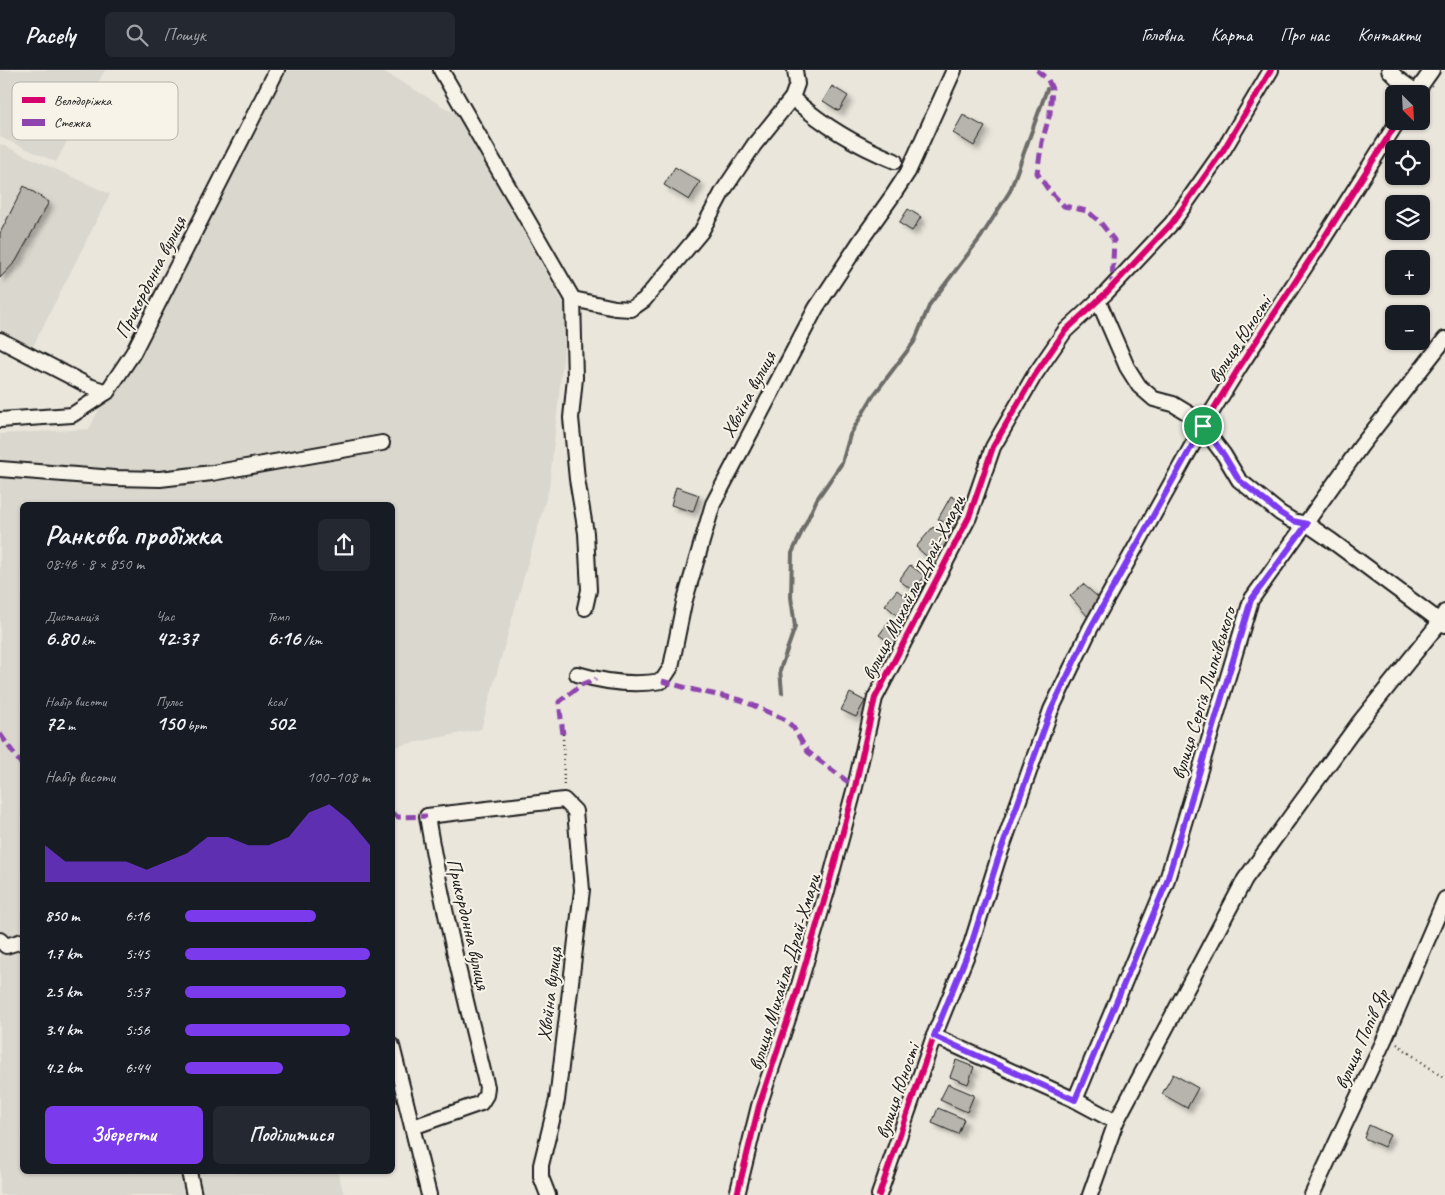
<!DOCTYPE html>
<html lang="uk">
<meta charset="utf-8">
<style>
:root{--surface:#171b24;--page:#242831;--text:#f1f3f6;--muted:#9ea1a6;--line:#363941;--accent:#7c3aed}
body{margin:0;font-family:Caveat,sans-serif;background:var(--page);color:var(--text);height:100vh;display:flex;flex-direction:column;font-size:19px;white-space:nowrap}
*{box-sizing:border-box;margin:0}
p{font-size:16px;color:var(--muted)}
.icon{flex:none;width:28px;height:28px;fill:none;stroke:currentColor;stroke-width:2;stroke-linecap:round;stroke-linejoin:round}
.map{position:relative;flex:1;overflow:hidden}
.details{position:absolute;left:20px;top:432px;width:375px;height:672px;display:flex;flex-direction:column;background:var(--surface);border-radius:8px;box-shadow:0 1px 4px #0004}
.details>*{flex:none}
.needle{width:32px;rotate:156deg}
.tools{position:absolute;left:1385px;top:15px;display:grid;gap:10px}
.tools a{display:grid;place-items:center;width:45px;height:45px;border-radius:8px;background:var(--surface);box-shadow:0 1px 4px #0004;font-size:25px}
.pin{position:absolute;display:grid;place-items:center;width:42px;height:42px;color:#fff;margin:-21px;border:2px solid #fff;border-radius:50%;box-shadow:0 1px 5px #0007}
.round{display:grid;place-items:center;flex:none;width:52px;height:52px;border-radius:8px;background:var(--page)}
.summary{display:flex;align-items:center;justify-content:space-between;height:85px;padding:0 25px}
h1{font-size:28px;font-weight:700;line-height:38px}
.metrics{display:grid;grid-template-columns:repeat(3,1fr);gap:8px;height:85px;padding:5px 25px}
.metrics div{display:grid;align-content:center}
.metrics b{font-size:21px;font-weight:700}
.metrics small{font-size:14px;font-weight:400}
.metrics p{font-size:14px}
.chart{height:140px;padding:10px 25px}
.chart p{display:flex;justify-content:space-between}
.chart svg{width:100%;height:90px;margin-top:5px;fill:var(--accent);opacity:.7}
.primary-button{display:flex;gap:10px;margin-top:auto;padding:10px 25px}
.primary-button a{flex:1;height:58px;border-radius:8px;background:var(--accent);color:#fff;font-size:20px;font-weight:700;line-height:58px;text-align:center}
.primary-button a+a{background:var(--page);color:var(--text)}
ul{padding:0 25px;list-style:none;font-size:16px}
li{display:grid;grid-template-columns:80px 60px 1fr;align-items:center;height:38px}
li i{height:12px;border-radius:6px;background:var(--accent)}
header{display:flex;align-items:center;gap:30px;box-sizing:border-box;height:70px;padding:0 25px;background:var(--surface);border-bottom:1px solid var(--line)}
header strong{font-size:24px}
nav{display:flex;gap:28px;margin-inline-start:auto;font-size:18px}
.search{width:350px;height:45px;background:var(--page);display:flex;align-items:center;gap:12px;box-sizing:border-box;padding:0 18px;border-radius:8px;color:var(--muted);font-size:19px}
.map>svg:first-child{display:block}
.built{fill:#dad7ce}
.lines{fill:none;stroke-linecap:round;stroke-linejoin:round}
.stream{stroke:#6d6c68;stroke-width:4}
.building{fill:#b6b4ac;stroke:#1c1c1c;filter:url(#shadow)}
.minor-casing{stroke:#1c1c1c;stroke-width:18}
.path{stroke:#1c1c1c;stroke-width:2.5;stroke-dasharray:1 4;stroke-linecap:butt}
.minor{stroke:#f7f3e8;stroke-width:14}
.quiet{stroke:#8e44ad;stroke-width:5;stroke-dasharray:10 5;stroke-linecap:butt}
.cycleway-casing{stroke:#f7f3e8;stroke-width:9}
.cycleway{stroke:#d6006c;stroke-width:6}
.route-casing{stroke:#fff;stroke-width:10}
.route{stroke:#7c3aed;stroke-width:6}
.labels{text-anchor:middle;stroke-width:4;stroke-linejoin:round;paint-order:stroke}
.street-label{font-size:20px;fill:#1c1c1c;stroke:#f7f3e8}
.key{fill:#f7f3e8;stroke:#b5b2ab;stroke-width:1}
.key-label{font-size:14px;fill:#1c1c1c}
</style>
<header>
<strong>Pacely</strong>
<div class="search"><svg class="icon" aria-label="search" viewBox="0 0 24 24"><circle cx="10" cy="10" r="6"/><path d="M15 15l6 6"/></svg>Пошук</div>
<nav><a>Головна</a><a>Карта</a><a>Про нас</a><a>Контакти</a></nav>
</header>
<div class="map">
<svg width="1445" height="1125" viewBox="0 0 1445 1125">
<defs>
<filter id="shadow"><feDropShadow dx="4.5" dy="4.5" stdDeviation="2.5" flood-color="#0004"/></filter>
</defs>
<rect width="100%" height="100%" fill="#eae6dc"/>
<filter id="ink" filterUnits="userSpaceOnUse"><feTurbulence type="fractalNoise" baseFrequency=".02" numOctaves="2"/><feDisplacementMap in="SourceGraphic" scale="10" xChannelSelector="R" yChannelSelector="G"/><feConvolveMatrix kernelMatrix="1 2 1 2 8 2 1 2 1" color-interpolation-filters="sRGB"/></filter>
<g filter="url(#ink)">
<g class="built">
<path d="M 0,0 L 105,0 L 56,92 L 0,67 Z"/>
<path d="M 272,0 L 381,0 L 456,44 L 568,241 L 549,418 L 481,659 L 393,677 L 392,435 L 22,435 L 22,1102 L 338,1103 L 344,1125 L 1,1125 L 0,1121 L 0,364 L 89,359 Z"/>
<path d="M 0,74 L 110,124 L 26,290 L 0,277 Z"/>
</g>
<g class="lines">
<path class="stream" d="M 782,623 L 780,600 L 795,557 L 791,527 L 792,483 L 817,429 L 842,393 L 850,365 L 873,326 L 914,272 L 930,234 L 981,167 L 1010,121 L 1047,19"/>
</g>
<g class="building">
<path d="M 832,16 L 848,26 L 839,41 L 823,31 Z"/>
<path d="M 963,45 L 985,57 L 974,76 L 953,63 Z"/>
<path d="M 675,97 L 700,112 L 689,130 L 664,115 Z"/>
<path d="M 24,116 L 49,132 L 16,191 L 0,208 L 0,163 Z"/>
<path d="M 908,139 L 921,147 L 912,161 L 899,153 Z"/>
<path d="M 676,417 L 699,425 L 693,442 L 671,435 Z"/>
<path d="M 951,426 L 968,436 L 954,458 L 938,449 Z"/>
<path d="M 933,457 L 949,472 L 932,491 L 916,477 Z"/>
<path d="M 910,495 L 925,506 L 913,521 L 899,510 Z"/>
<path d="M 1083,514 L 1099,528 L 1088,547 L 1070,526 Z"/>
<path d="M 897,520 L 913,533 L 900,548 L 885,535 Z"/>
<path d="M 891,549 L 904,559 L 893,575 L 879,565 Z"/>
<path d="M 850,623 L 865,631 L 856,647 L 841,640 Z"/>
<path d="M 956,990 L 974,997 L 968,1014 L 950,1007 Z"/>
<path d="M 1173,1004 L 1198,1018 L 1187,1038 L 1162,1024 Z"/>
<path d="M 948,1014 L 974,1025 L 967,1042 L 940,1030 Z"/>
<path d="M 938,1038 L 964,1049 L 958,1064 L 932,1053 Z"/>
<path d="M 1369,1055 L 1390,1065 L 1384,1077 L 1364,1068 Z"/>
</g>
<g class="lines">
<g class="minor-casing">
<g id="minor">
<path d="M 441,0 L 573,229 L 615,238 L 631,239 L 644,230 L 701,162 L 723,121 L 754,75 L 792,28 L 797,14 L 795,0"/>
<path d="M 1389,0 L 1398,9 L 1416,22"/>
<path d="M 1415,24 L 1432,0"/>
<path d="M 792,28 C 826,57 854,74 895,91"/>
<path d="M 573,229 L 575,308 L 571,348 L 577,409 L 586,463 L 589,520 L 585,538"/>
<path d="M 1098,230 L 1127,297 L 1139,316 L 1154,329 L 1173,334 L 1196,348 L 1224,385 L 1239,410 L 1280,443 L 1293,451 L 1307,454 L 1332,471 L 1445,555"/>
<path d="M 0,270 L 89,316 L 107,322"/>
<path d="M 0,350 L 72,345 L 107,322 L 133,283 L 277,0"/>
<path d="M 0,399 L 114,408 L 160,409 L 212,403 L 382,373"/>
<path d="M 577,604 C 604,612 634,616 662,611 L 671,597 L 684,533 L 713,434 L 816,238 L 861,170 L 893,125 L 908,102 L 954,0"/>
<path d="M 0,870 L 6,876 L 22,871"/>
<path d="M 934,966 L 1075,1030 L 1116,1052"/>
<path d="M 392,976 L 429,1125"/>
<path d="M 1075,1030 L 1166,813 L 1251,530 L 1361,376 L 1445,269"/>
<path d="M 413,1057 L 481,1033 L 486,1025 L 487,1017 C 465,927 442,837 427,746 L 564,730 L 575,741 L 582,820 L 557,1030 L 541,1095 L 541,1107 L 548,1125"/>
<path d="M 189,1102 L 194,1125"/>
<path d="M 737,1125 L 759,1036 L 796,925 L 827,821 L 855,717 L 875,628 L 969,447 L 993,377 L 1034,306 L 1065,261 L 1107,222 L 1172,153 L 1224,79 L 1271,0"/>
<path d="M 879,1125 L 934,966 L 971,875 L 998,789 L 1051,640 L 1090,559 L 1203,356 L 1240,296 L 1322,171 L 1398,51"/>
<path d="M 1090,1125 L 1116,1052 L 1245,809 L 1358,654 L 1440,552 L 1445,542"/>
<path d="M 1312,1125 L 1386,966 L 1445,829"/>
</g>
</g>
<g class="path">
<path d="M 563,664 L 564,717"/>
<path d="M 1397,974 L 1445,1009"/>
</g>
<use href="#minor" class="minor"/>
<g class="quiet">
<path d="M 1037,0 L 1048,10 L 1052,19 L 1050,43 L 1042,72 L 1037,103 L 1048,119 L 1064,136 L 1087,141 L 1100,152 L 1114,170 L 1112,212 L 1114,215"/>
<path d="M 662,611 L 694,620 L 741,630 L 784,649 L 793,657 L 808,682 L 855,717"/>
<path d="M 0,664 L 22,695"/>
<path d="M 563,664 L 559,632 L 581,615 L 596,609"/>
<path d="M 392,743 L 398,747 L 427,746"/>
</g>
<g class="cycleway-casing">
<g id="cycleway">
<path d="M 737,1125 L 759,1036 L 796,925 L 827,821 L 855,717 L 875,628 L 969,447 L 993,377 L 1034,306 L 1065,261 L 1107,222 L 1172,153 L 1224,79 L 1271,0"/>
<path d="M 879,1125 L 934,966 L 971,875 L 998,789 L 1051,640 L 1090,559 L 1203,356 L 1240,296 L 1322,171 L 1398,51"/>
</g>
</g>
<use href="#cycleway" class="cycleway"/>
</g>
</g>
<g class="lines" filter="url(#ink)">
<g class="route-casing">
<path id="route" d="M 1203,356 L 1224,385 L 1239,410 L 1280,443 L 1293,451 L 1307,454 L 1251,530 L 1166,814 L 1075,1030 L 934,966 L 971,875 L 998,789 L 1051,640 L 1090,559 Z"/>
</g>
<use href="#route" class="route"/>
</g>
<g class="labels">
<g class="street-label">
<text transform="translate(150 207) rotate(-63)" y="7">Прикордонна вулиця</text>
<text transform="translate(1239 269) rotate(-57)" y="7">вулиця Юності</text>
<text transform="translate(748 324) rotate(-62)" y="7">Хвойна вулиця</text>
<text transform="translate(913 517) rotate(-63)" y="7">вулиця Михайла Драй-Хмари</text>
<text transform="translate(1203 623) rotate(-73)" y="7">вулиця Сергія Липківського</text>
<text transform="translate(469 854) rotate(77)" y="7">Прикордонна вулиця</text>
<text transform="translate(784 902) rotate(-73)" y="7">вулиця Михайла Драй-Хмари</text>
<text transform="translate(549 924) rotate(-83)" y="7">Хвойна вулиця</text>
<text transform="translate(1361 969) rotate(-66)" y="7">вулиця Попів Яр</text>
<text transform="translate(897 1021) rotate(-71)" y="7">вулиця Юності</text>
</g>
</g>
<rect x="12" y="12" width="166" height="58" rx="8" class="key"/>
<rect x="22" y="27" width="23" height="6" fill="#d6006c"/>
<rect x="22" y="49" width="23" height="7" fill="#8e44ad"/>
<g class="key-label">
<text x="54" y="35">Велодоріжка</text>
<text x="54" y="57">Стежка</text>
</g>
</svg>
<div class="tools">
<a><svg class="needle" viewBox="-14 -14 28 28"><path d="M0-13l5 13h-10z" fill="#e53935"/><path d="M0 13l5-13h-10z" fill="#9ea1a6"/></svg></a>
<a><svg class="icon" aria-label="locate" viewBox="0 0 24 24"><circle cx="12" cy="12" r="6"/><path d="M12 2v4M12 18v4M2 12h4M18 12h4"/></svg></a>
<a><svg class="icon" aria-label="layers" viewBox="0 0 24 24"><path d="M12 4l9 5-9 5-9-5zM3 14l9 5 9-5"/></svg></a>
<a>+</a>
<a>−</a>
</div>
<div class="pin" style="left:1203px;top:356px;background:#1e9e55"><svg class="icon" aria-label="arrive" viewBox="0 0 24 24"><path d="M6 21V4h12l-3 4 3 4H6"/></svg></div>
<section class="details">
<div class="summary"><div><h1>Ранкова пробіжка</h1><p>08:46 · 8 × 850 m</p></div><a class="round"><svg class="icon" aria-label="share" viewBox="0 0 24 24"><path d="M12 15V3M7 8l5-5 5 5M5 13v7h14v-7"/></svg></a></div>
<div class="metrics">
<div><p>Дистанція</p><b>6.80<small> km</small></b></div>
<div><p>Час</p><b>42:37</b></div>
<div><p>Темп</p><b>6:16<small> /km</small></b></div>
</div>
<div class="metrics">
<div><p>Набір висоти</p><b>72<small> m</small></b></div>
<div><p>Пульс</p><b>150<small> bpm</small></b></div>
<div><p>kcal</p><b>502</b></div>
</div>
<div class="chart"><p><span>Набір висоти</span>100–108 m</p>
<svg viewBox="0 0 160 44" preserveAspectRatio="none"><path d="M0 44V26L10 34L20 34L30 34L40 34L50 38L60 34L70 30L80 22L90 22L100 26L110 26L120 22L130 10L140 6L150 14L160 26V44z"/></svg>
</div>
<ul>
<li><b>850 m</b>6:16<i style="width:71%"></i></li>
<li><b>1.7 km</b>5:45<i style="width:100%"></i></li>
<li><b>2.5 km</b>5:57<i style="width:87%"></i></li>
<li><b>3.4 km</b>5:56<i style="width:89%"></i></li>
<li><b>4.2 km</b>6:44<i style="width:53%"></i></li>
</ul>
<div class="primary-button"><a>Зберегти</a><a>Поділитися</a></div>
</section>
</div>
